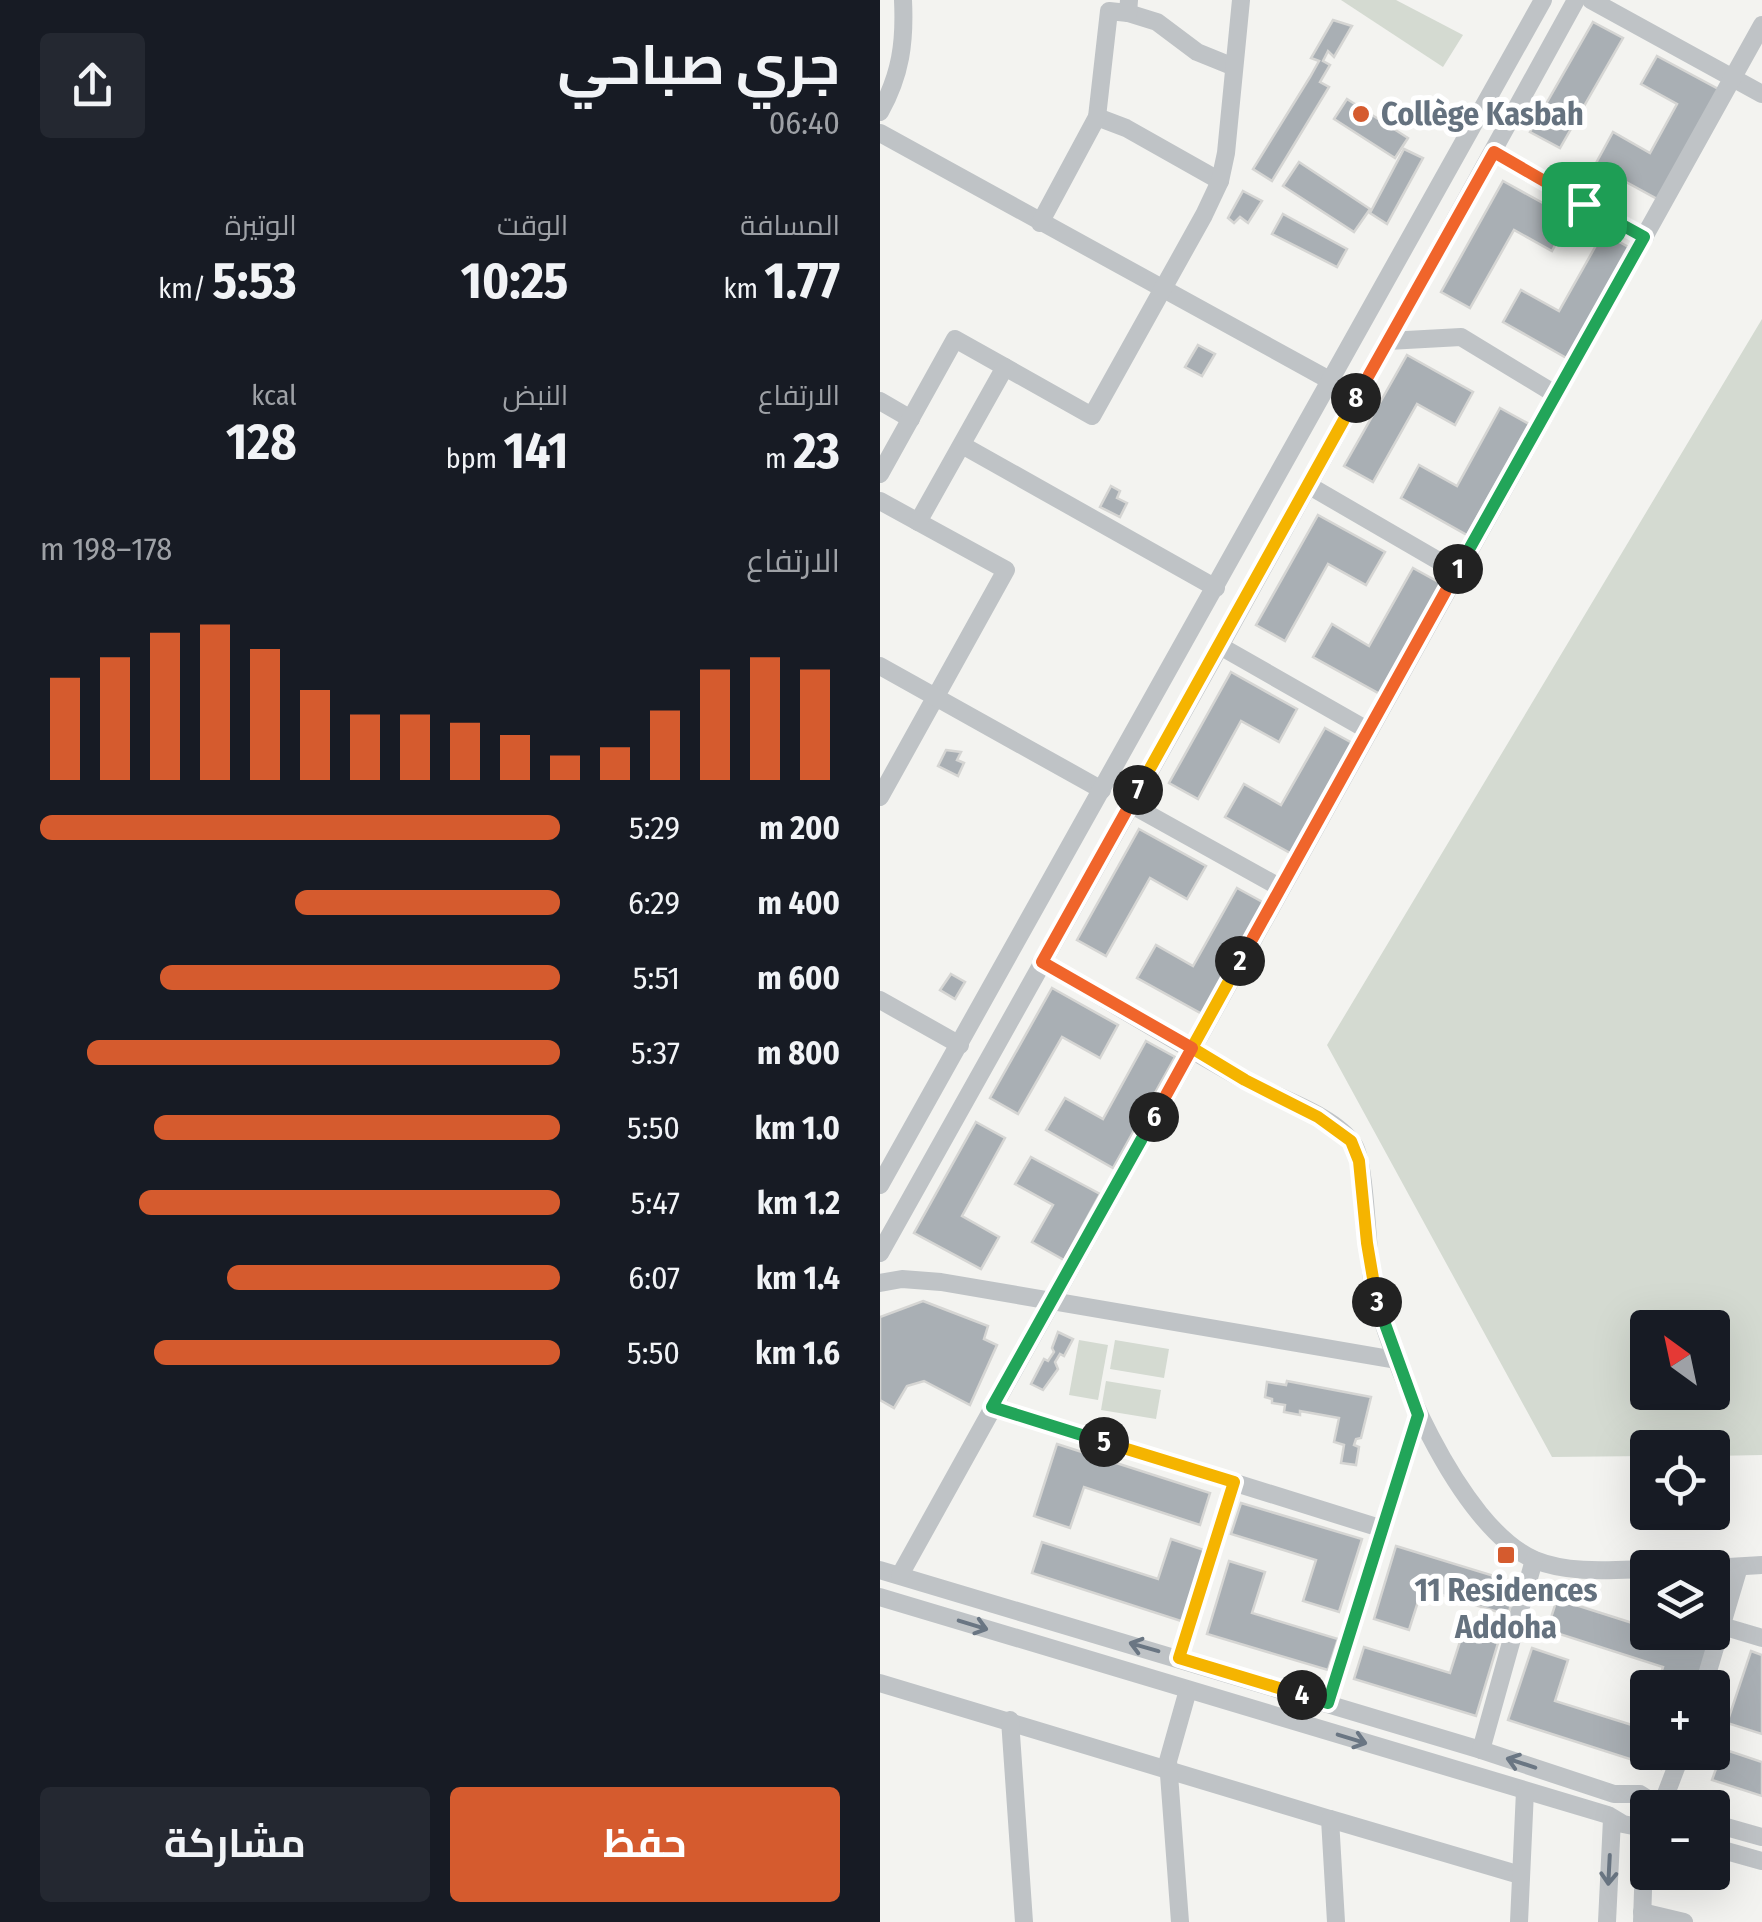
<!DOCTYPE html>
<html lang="ar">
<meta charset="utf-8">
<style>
:root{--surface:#171b24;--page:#242831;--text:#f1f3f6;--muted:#9ea1a6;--accent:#d55b2e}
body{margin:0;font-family:"Fira Sans Condensed",Cairo,sans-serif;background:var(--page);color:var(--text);direction:rtl;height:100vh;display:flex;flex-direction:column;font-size:38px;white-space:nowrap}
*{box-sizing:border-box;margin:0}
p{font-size:32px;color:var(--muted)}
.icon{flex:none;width:55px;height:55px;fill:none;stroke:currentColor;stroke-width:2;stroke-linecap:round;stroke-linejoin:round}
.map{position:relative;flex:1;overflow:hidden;direction:ltr}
.details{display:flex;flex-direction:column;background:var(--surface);width:880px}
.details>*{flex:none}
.needle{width:65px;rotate:327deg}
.controls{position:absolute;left:750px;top:1310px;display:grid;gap:20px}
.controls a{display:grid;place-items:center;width:100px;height:100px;border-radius:10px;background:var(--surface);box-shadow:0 10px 40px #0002;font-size:50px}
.pin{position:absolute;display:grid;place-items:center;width:85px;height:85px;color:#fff;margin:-42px;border-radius:20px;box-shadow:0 5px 15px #0006}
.km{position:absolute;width:50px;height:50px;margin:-25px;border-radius:50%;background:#222;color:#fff;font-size:28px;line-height:50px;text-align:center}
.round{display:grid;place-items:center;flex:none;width:105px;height:105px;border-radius:10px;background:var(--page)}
.headline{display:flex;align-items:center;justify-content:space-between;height:170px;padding:0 40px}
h1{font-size:55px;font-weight:700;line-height:75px}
.metrics{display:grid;grid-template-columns:repeat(3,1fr);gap:15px;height:170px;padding:10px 40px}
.metrics div{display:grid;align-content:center}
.metrics b{font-size:50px;font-weight:700}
.metrics small{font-size:28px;font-weight:400}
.metrics p{font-size:28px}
.chart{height:280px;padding:20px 40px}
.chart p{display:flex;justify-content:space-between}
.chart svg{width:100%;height:180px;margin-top:10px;stroke:var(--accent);stroke-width:6}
.primary-button{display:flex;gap:20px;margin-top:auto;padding:20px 40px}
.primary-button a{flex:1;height:115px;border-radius:10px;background:var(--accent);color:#fff;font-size:40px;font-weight:700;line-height:115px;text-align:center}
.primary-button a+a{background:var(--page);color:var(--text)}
ul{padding:0 40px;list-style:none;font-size:32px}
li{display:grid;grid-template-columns:160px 120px 1fr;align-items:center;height:75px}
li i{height:25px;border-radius:12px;background:var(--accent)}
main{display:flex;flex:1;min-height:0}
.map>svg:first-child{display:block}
.green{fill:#d4dad1;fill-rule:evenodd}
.building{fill:#a9afb4;stroke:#d5d5d3;stroke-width:2.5}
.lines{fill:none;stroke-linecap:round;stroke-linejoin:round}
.minor{stroke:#bfc3c6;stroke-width:18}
.oneway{stroke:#6a7683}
.split-1-casing{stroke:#fff;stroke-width:20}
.split-2-casing{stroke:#fff;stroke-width:20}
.split-3-casing{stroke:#fff;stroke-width:20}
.split-4-casing{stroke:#fff;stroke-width:20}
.split-5-casing{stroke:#fff;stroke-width:20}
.split-6-casing{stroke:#fff;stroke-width:20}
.split-7-casing{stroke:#fff;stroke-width:20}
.split-8-casing{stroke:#fff;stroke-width:20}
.split-9-casing{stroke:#fff;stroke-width:20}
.split-1{stroke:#22a559;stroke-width:12}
.split-2{stroke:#f0652b;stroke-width:12}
.split-3{stroke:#f5b400;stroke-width:12}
.split-4{stroke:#22a559;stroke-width:12}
.split-5{stroke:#f5b400;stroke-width:12}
.split-6{stroke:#22a559;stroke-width:12}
.split-7{stroke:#f0652b;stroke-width:12}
.split-8{stroke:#f5b400;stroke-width:12}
.split-9{stroke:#f0652b;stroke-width:12}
.poi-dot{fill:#d55b2e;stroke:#fff;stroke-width:4}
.labels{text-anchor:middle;stroke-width:10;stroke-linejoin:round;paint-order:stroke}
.poi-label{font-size:32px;font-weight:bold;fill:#65727f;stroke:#fff;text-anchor:start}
</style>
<main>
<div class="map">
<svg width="882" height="1922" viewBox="0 0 882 1922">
<rect width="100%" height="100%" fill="#f3f3f0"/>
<g class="green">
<path d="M 461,0 L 516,0 L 583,35 L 563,67 Z"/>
<path d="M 882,319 L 882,1455 L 833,1456 L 832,1448 L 768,1448 L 767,1456 L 672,1457 L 447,1045 ZM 768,1328 L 832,1328 L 832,1392 L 768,1392 Z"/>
<path d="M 199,1340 L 228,1345 L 218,1400 L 189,1395 Z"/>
<path d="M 235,1340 L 289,1349 L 284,1378 L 230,1369 Z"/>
<path d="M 226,1381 L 281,1390 L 276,1419 L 221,1410 Z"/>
</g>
<g class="building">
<path d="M 453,20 L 472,26 L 454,57 L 448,51 L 443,61 L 450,65 L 440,82 L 449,87 L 392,181 L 373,169 L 430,77 L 439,61 L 431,58 Z"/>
<path d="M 713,22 L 743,38 L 680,148 L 650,132 Z"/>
<path d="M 777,56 L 842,91 L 781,201 L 715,165 L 733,132 L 770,153 L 797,104 L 761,84 Z"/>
<path d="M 467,99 L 528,138 L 515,158 L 454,119 Z"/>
<path d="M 524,149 L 543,158 L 507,224 L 490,213 Z"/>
<path d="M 419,162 L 490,209 L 474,232 L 403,186 Z"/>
<path d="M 623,181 L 690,218 L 672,251 L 634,230 L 590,308 L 561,292 Z"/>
<path d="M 363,191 L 382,201 L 368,223 L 360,217 L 354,223 L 348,218 Z"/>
<path d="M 403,214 L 467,249 L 457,267 L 392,234 Z"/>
<path d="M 723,233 L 752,249 L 690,360 L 623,322 L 641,290 L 679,311 Z"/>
<path d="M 318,345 L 335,354 L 322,376 L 305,367 Z"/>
<path d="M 527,355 L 593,392 L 575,425 L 537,404 L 493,482 L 464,466 Z"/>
<path d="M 620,408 L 649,424 L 587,535 L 521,498 L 539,465 L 577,486 Z"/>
<path d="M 231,486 L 240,491 L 237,498 L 247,503 L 240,517 L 220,507 Z"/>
<path d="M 438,515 L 505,552 L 486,585 L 448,564 L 405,641 L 376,625 Z"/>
<path d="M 533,568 L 562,584 L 500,694 L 433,657 L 452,624 L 489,646 Z"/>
<path d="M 351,672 L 417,709 L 399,742 L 361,721 L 318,799 L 289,783 Z"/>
<path d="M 445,728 L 474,744 L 412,854 L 345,817 L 364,784 L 401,805 Z"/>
<path d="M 66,750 L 81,752 L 77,760 L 84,763 L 78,776 L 58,766 Z"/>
<path d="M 259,829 L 326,866 L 307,899 L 270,878 L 226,956 L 197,940 Z"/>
<path d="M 357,888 L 386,904 L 324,1015 L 257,978 L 276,945 L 313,966 Z"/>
<path d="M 71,974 L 85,982 L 75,999 L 60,990 Z"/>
<path d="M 172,988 L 238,1025 L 220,1058 L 182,1037 L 138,1114 L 110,1098 Z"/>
<path d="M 266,1041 L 295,1057 L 233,1168 L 166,1130 L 185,1098 L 223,1119 Z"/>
<path d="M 96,1122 L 125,1138 L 82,1216 L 119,1237 L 101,1269 L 34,1233 Z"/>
<path d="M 151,1157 L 220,1194 L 184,1260 L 152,1242 L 173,1205 L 135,1184 Z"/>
<path d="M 43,1301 L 108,1326 L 104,1339 L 117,1345 L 90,1405 L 44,1381 L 27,1386 L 14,1408 L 0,1400 L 0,1317 Z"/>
<path d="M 178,1332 L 193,1339 L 184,1356 L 180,1354 L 175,1362 L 178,1369 L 163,1390 L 151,1384 L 164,1359 L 168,1361 L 174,1352 L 172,1348 Z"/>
<path d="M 407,1381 L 491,1397 L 481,1438 L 476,1439 L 474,1445 L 479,1447 L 476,1465 L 461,1463 L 464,1445 L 454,1442 L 459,1418 L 420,1411 L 420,1415 L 404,1412 L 405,1405 L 392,1403 L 392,1399 L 385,1397 L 387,1382 L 406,1385 Z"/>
<path d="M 177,1444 L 330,1493 L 320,1525 L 204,1487 L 190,1528 L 154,1516 Z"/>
<path d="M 361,1503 L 482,1539 L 459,1612 L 423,1601 L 436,1560 L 351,1534 Z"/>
<path d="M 291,1539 L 327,1551 L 304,1622 L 152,1573 L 162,1542 L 278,1579 Z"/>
<path d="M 516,1546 L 637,1583 L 628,1615 L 542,1589 L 529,1630 L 494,1619 Z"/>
<path d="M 349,1561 L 385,1572 L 372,1613 L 458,1639 L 448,1670 L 327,1634 Z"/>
<path d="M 677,1599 L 768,1628 L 768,1632 L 782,1632 L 829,1648 L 816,1688 L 776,1688 L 783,1667 L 667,1630 Z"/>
<path d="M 583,1632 L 618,1643 L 596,1716 L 474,1679 L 484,1647 L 570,1673 Z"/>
<path d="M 652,1648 L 688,1660 L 675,1701 L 768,1730 L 768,1752 L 786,1752 L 781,1769 L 628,1720 Z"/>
<path d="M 871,1651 L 882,1655 L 882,1734 L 847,1723 Z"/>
<path d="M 843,1749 L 882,1762 L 882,1796 L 832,1780 Z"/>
</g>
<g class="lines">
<g class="minor">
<path d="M 711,0 L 882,94"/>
<path d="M 248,13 L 277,22 L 317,52 L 354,67"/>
<path d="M 0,112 C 21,74 25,42 23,0"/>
<path d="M 217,117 L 246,128 L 340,181"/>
<path d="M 0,133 L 451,381"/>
<path d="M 613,152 L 765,237"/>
<path d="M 160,223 L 217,117 L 229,11 L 248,13 L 249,0"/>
<path d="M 508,341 L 581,337 L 675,394"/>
<path d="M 0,401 L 31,419"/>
<path d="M 82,445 L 336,588"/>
<path d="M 0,474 L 75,339 L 212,416 L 324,215 L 340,181 L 346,153 L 361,0"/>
<path d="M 428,485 L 576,571"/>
<path d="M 0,501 L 126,570 L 0,797"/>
<path d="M 38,522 L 125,367"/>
<path d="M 340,646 L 489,731"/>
<path d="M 0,666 L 222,790"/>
<path d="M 250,804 L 401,888"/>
<path d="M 161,962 C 229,1001 296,1042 364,1080 C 395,1097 455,1115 474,1145 C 486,1165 487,1250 492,1279 C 507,1357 579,1528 655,1560 C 689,1574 732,1570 768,1569"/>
<path d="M 0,1000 L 80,1045"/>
<path d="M 0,1185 L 663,0"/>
<path d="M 0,1253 L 340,646 L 696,0"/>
<path d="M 0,1283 L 22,1279 L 61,1282 L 516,1360"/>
<path d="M 112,1407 L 500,1528"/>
<path d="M 832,1568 L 882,1565"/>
<path d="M 0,1570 L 601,1750 L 734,1794 L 760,1794 L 782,1808"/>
<path d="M 20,1575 L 882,25"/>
<path d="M 0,1597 L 728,1815 L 743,1824 L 768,1829"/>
<path d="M 842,1626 L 882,1638"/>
<path d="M 299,1658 L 354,1482"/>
<path d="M 0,1683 L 450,1819 L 456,1922"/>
<path d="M 823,1688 L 859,1567"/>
<path d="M 448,1703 L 538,1415"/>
<path d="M 130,1720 L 144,1922"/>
<path d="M 601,1750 L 654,1560"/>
<path d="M 781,1807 L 802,1752"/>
<path d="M 450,1819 L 640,1875"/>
<path d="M 832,1823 L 882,1837"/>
<path d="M 832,1847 L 882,1861"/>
<path d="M 762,1912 L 804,1922"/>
<path d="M 300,1922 L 288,1761 L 308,1690"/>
<path d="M 639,1922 L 645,1791"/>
<path d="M 727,1922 L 732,1819"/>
<path d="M 762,1922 L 765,1829"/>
</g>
</g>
<defs><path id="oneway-shaft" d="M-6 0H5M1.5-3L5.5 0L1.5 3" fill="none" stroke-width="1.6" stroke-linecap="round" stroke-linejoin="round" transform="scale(2.5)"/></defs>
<g class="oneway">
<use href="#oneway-shaft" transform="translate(93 1625) rotate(17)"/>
<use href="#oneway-shaft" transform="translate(264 1647) rotate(-164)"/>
<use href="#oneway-shaft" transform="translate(472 1739) rotate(17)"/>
<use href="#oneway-shaft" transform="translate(641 1763) rotate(-162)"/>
<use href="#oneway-shaft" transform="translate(729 1870) rotate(93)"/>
</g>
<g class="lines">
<g class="split-1-casing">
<path id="split-1" d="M 578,569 L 764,237 L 704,204"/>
</g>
<g class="split-2-casing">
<path id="split-2" d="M 360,961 L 578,569"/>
</g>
<g class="split-3-casing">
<path id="split-3" d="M 360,961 L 312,1048 L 365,1080 L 438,1117 L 471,1141 L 479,1161 L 487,1243 L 497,1302"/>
</g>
<g class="split-4-casing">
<path id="split-4" d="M 422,1695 L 448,1703 L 538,1415 L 497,1302"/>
</g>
<g class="split-5-casing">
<path id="split-5" d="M 224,1442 L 354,1482 L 299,1658 L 422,1695"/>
</g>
<g class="split-6-casing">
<path id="split-6" d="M 224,1442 L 112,1407 L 274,1117"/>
</g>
<g class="split-7-casing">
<path id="split-7" d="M 258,790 L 162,962 L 312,1048 L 274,1117"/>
</g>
<g class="split-8-casing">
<path id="split-8" d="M 258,790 L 476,398"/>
</g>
<g class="split-9-casing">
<path id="split-9" d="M 476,398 L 614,152 L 704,204"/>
</g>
<use href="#split-1" class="split-1"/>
<use href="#split-2" class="split-2"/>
<use href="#split-3" class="split-3"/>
<use href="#split-4" class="split-4"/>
<use href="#split-5" class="split-5"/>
<use href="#split-6" class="split-6"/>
<use href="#split-7" class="split-7"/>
<use href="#split-8" class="split-8"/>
<use href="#split-9" class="split-9"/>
</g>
<g class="poi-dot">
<circle cx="481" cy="114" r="10"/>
<rect x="616" y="1545" width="20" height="20" rx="5"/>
</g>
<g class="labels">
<g class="poi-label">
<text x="501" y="125">Collège Kasbah</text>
<text x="626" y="1601" text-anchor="middle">11 Residences<tspan x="626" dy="37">Addoha</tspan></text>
</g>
</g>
</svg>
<div class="controls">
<a><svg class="needle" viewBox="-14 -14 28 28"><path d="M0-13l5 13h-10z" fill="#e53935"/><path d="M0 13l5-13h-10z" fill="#9ea1a6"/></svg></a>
<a><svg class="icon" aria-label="locate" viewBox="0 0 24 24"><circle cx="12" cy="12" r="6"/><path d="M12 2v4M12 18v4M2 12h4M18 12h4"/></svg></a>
<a><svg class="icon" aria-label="layers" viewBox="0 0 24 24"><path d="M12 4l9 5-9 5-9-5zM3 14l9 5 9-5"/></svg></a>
<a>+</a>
<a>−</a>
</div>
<div class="pin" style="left:704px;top:204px;background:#1e9e55"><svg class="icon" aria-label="arrive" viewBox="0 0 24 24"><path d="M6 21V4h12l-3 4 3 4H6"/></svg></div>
<b class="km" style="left:578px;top:569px">1</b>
<b class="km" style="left:360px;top:961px">2</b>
<b class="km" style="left:497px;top:1302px">3</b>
<b class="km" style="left:422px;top:1695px">4</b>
<b class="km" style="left:224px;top:1442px">5</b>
<b class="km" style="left:274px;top:1117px">6</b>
<b class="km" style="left:258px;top:790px">7</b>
<b class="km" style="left:476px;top:398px">8</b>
</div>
<section class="details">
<div class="headline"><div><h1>جري صباحي</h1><p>06:40</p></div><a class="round"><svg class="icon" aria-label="share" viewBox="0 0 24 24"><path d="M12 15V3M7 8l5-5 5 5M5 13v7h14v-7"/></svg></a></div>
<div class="metrics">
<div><p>المسافة</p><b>1.77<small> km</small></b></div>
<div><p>الوقت</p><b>10:25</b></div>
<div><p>الوتيرة</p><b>5:53<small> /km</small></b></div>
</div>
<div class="metrics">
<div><p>الارتفاع</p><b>23<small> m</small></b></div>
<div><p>النبض</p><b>141<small> bpm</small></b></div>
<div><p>kcal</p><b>128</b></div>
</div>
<div class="chart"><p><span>الارتفاع</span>178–198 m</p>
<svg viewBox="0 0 160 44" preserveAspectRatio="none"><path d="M5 44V19M15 44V14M25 44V8M35 44V6M45 44V12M55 44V22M65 44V28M75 44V28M85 44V30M95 44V33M105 44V38M115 44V36M125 44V27M135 44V17M145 44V14M155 44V17"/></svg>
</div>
<ul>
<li><b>200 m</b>5:29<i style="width:100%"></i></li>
<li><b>400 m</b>6:29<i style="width:51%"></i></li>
<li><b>600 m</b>5:51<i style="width:77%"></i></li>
<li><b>800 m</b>5:37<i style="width:91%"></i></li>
<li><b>1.0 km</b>5:50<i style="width:78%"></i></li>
<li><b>1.2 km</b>5:47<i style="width:81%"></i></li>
<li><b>1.4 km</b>6:07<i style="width:64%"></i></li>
<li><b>1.6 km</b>5:50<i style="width:78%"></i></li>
</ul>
<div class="primary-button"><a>حفظ</a><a>مشاركة</a></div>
</section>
</main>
